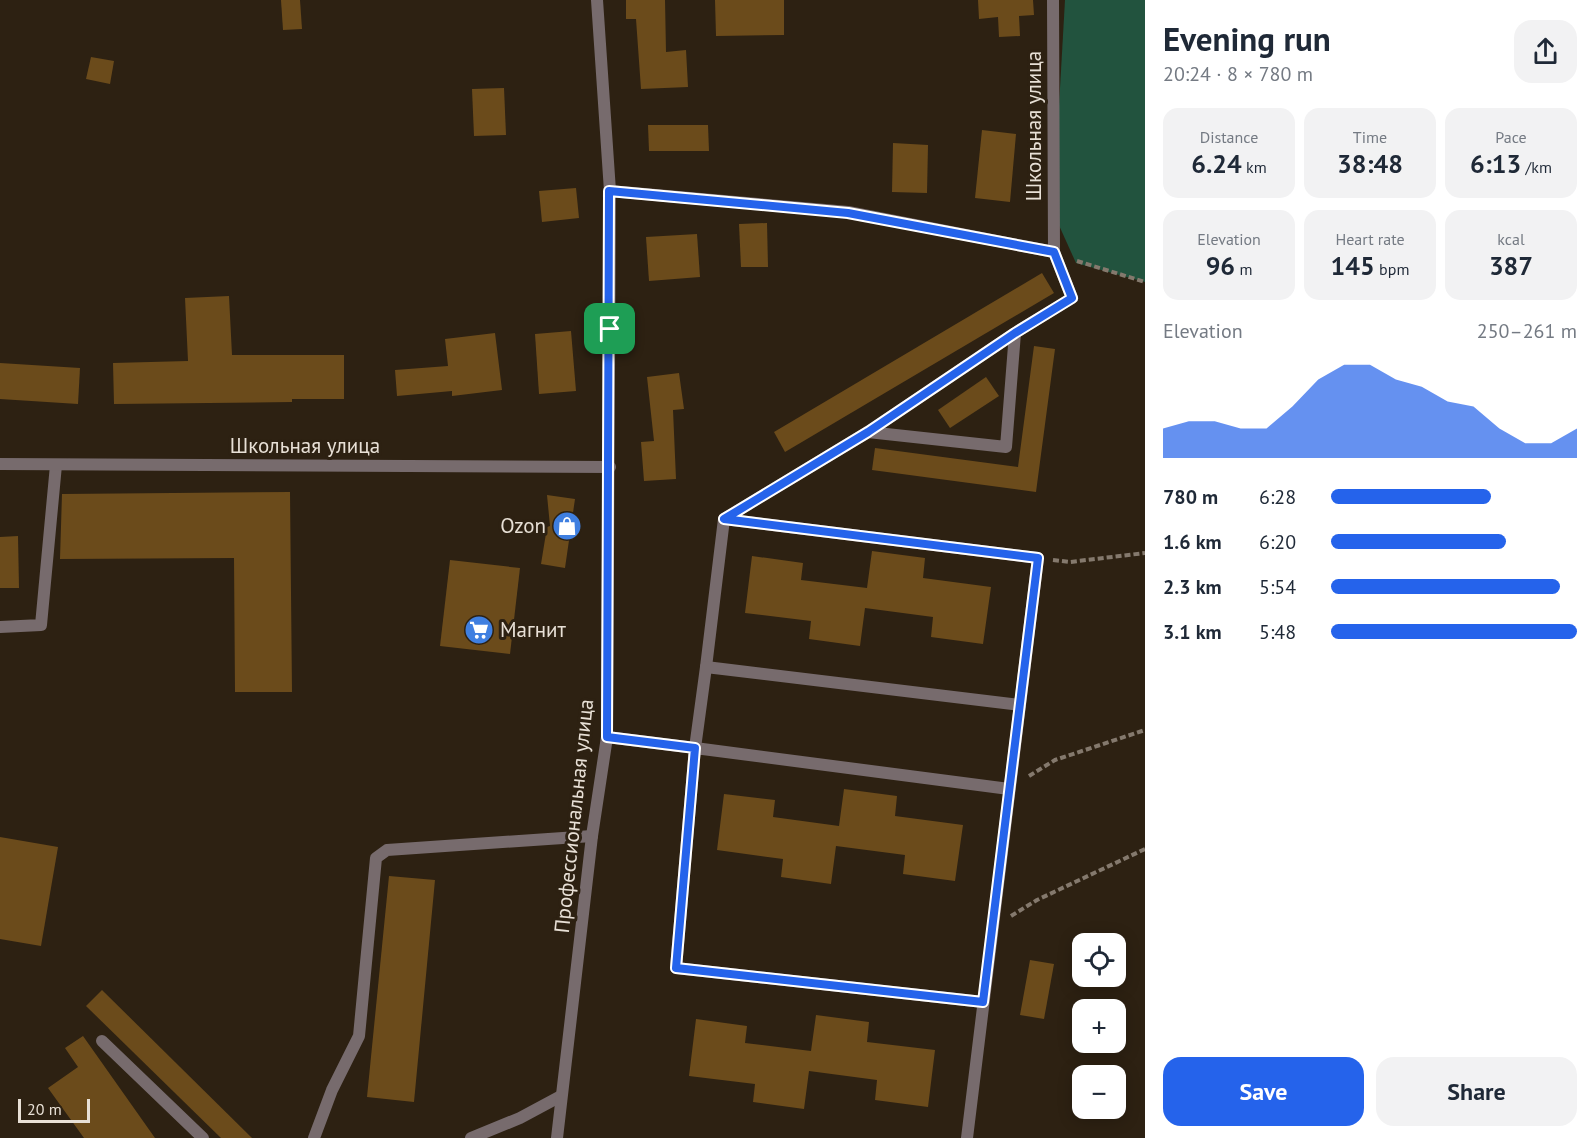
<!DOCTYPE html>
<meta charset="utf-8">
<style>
:root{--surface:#fff;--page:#f2f2f3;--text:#1f2937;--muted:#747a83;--accent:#2563eb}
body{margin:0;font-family:"PT Sans",sans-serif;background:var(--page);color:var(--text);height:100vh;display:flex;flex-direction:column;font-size:22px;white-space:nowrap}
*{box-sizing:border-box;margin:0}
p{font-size:20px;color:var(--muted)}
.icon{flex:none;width:33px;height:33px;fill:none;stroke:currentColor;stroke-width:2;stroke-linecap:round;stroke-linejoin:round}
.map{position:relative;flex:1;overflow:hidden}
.panel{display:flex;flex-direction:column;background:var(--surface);width:450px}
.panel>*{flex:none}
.controls{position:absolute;left:1072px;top:933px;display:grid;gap:12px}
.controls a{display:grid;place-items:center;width:54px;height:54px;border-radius:12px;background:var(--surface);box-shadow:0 3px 15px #0003;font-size:30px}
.scale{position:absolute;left:18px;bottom:15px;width:72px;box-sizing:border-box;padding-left:6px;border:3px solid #e8e0d6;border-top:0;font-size:16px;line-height:21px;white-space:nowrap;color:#e8e0d6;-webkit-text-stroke:4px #2d2112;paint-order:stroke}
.pin{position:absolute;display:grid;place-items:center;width:51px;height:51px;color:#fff;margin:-26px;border-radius:12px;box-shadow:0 3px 9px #0006}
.round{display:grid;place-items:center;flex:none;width:63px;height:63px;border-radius:18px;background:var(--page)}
.overview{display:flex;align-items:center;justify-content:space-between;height:102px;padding:0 18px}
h1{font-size:33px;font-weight:700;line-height:45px}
.stats{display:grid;grid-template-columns:repeat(3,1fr);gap:9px;height:102px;padding:6px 18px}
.stats div{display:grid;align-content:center;border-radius:15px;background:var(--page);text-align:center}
.stats b{font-size:26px;font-weight:700}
.stats small{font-size:16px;font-weight:400}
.stats p{font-size:16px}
.chart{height:168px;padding:12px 18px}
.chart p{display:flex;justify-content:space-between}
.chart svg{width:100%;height:108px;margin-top:6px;fill:var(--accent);opacity:.7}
.primary-button{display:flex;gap:12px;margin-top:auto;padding:12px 18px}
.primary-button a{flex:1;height:69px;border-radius:18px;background:var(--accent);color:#fff;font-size:24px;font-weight:700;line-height:69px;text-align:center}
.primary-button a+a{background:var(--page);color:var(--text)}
ul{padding:0 18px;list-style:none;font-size:20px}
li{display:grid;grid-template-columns:96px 72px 1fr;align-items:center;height:45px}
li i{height:15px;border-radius:8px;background:var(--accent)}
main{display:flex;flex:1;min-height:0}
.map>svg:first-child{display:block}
.green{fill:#22533e}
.building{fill:#6b4b1b}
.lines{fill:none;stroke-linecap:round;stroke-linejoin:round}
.path{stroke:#84796d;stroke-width:4;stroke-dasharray:6 3;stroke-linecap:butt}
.service{stroke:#776b6d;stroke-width:12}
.minor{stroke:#776b6d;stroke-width:12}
.tertiary{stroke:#776b6d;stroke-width:12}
.route-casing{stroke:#fff;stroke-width:12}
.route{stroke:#2563eb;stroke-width:8}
.labels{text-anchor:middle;stroke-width:6;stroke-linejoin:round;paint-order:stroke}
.street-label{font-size:21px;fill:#e8e0d6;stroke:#2d2112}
.poi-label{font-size:21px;fill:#e8e0d6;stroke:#2d2112;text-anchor:end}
</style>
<main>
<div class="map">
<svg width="1145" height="1138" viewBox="0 0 1145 1138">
<rect width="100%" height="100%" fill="#2d2112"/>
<path class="green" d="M 1065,0 L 1145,0 L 1145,282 L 1076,263 L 1053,212 Z"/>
<g class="building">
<path d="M 281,0 L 300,0 L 302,29 L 283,30 Z"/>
<path d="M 626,0 L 665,0 L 666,52 L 686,50 L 688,87 L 641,89 L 636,19 L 626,19 Z"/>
<path d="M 715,0 L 784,0 L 784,35 L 716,36 Z"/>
<path d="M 978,0 L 1033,0 L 1034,15 L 1019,16 L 1020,36 L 999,37 L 998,17 L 979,19 Z"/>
<path d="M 91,57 L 114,61 L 110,84 L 86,79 Z"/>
<path d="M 504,88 L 506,135 L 474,136 L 472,89 Z"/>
<path d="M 648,125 L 708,125 L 709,151 L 649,151 Z"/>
<path d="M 982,130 L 1016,134 L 1010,202 L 975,198 Z"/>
<path d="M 893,143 L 928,145 L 927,193 L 892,192 Z"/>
<path d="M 576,188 L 579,218 L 542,222 L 539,191 Z"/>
<path d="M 767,223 L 768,267 L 741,267 L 739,224 Z"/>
<path d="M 697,234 L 700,277 L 649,281 L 646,237 Z"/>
<path d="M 1042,273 L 1054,293 L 785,452 L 774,432 Z"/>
<path d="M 229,296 L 232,355 L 344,355 L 344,399 L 292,399 L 292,402 L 114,404 L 113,363 L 188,361 L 185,298 Z"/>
<path d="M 571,331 L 576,391 L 539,394 L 535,334 Z"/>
<path d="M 495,333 L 502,390 L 452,396 L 452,391 L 397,396 L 395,370 L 448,366 L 445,339 Z"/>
<path d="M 1034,346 L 1055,349 L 1036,492 L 872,470 L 875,448 L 1018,467 Z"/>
<path d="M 0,363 L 80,368 L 78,404 L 0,399 Z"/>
<path d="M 679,373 L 684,409 L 673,410 L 676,479 L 644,481 L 641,442 L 654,441 L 647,377 Z"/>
<path d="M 986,377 L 999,396 L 950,428 L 938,410 Z"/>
<path d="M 290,492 L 292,692 L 235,692 L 234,558 L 60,559 L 62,494 Z"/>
<path d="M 547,495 L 575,499 L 565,568 L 541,564 L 547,527 L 550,526 Z"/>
<path d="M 18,536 L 19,588 L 0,588 L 0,537 Z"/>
<path d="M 872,551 L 925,558 L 923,578 L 991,587 L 983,644 L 931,637 L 933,617 L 865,608 L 860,646 L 809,639 L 811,621 L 745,613 L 752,556 L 803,563 L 801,580 L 867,588 Z"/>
<path d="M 450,560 L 520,568 L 510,654 L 440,646 Z"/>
<path d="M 844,789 L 897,796 L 895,816 L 963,825 L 955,881 L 903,874 L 905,855 L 836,846 L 831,884 L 781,877 L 783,859 L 717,850 L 724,794 L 775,800 L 773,817 L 839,826 Z"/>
<path d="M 0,837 L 58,847 L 41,946 L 0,939 Z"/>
<path d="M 389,876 L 435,880 L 414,1102 L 367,1097 Z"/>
<path d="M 1030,960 L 1054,964 L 1044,1019 L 1020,1015 Z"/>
<path d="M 102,990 L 252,1138 L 221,1138 L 86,1006 Z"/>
<path d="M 816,1015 L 869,1022 L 867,1042 L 935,1050 L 928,1107 L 875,1100 L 877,1080 L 809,1071 L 804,1109 L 753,1102 L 755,1084 L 689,1076 L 696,1019 L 747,1026 L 745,1043 L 811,1051 Z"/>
<path d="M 83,1036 L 155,1138 L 84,1138 L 48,1088 L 78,1067 L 65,1048 Z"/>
</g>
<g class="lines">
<g class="path">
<path d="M 1077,261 L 1145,282"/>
<path d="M 1053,560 L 1070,562 L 1145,553"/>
<path d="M 1029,776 L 1055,760 L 1145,730"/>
<path d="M 1011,916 L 1037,900 L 1145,849"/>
</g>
<g class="service">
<path d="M 610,191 L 848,212 L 1054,252 L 1072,298 L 1015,333 L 1006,447 L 868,432 L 724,519"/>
<path d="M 868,432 L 1015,333"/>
<path d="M 0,627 L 41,625 L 56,465"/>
<path d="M 706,667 L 724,519 L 1038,558 L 967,1138"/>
<path d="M 607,737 L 695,748 L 706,667 L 1020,705"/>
<path d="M 983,1002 L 676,968 L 695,748 L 1009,789"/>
<path d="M 102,1041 L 203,1138"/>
<path d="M 314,1138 L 332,1090 L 359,1036 L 376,858 L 387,850 L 592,836"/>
<path d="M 471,1138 L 520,1118 L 561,1096"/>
</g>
<g class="minor">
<path d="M 1053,0 L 1054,252"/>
<path d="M 0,464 L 610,467"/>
</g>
<path class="tertiary" d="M 557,1138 L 592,836 L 607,737 L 610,191 L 597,0"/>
</g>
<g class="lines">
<g class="route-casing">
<path id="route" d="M 609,191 L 848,213 L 1054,252 L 1072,298 L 1015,333 L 868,432 L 724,519 L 1038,558 L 983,1002 L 676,968 L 695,748 L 607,737 Z"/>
</g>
<use href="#route" class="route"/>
</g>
<defs>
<g id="shop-disc" transform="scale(1.5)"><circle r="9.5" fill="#3f7fe0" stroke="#2d2112"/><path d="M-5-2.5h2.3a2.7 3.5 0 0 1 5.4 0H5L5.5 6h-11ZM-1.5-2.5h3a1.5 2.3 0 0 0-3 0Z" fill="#fff"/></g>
<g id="supermarket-disc" transform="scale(1.5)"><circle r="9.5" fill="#3f7fe0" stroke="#2d2112"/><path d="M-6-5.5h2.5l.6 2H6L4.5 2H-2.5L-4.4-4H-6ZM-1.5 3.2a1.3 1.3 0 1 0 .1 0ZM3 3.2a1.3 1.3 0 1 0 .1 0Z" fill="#fff"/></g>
</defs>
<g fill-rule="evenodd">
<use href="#shop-disc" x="567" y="526"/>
<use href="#supermarket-disc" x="479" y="630"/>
</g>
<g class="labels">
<g class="street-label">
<text transform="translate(1034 126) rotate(-90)" y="7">Школьная улица</text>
<text x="305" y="453">Школьная улица</text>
<text transform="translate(574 816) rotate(-84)" y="7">Профессиональная улица</text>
</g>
<g class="poi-label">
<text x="546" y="533">Ozon</text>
<text x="500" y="637" text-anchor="start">Магнит</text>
</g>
</g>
</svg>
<div class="controls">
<a><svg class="icon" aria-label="locate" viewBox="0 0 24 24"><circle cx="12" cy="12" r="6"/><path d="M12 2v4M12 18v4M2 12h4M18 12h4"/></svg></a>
<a>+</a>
<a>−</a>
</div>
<div class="scale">20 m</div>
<div class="pin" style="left:610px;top:329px;background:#1e9e55"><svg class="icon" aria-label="arrive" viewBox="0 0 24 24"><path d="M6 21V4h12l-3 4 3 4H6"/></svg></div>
</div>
<section class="panel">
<div class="overview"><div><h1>Evening run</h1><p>20:24 · 8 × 780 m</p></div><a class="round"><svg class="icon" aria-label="share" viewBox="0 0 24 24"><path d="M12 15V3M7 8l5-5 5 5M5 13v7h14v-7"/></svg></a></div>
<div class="stats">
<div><p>Distance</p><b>6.24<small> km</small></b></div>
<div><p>Time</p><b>38:48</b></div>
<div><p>Pace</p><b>6:13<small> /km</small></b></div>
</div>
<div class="stats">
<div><p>Elevation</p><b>96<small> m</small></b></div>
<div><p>Heart rate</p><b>145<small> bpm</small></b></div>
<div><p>kcal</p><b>387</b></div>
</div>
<div class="chart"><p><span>Elevation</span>250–261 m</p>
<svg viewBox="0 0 160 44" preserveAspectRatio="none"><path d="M0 44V32L10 29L20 29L30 32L40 32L50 23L60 12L70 6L80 6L90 12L100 15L110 21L120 23L130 32L140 38L150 38L160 32V44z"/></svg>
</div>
<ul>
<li><b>780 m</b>6:28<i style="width:65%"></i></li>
<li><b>1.6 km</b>6:20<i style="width:71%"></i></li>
<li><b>2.3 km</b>5:54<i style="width:93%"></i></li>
<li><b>3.1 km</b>5:48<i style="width:100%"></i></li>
</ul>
<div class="primary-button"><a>Save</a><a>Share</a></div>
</section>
</main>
